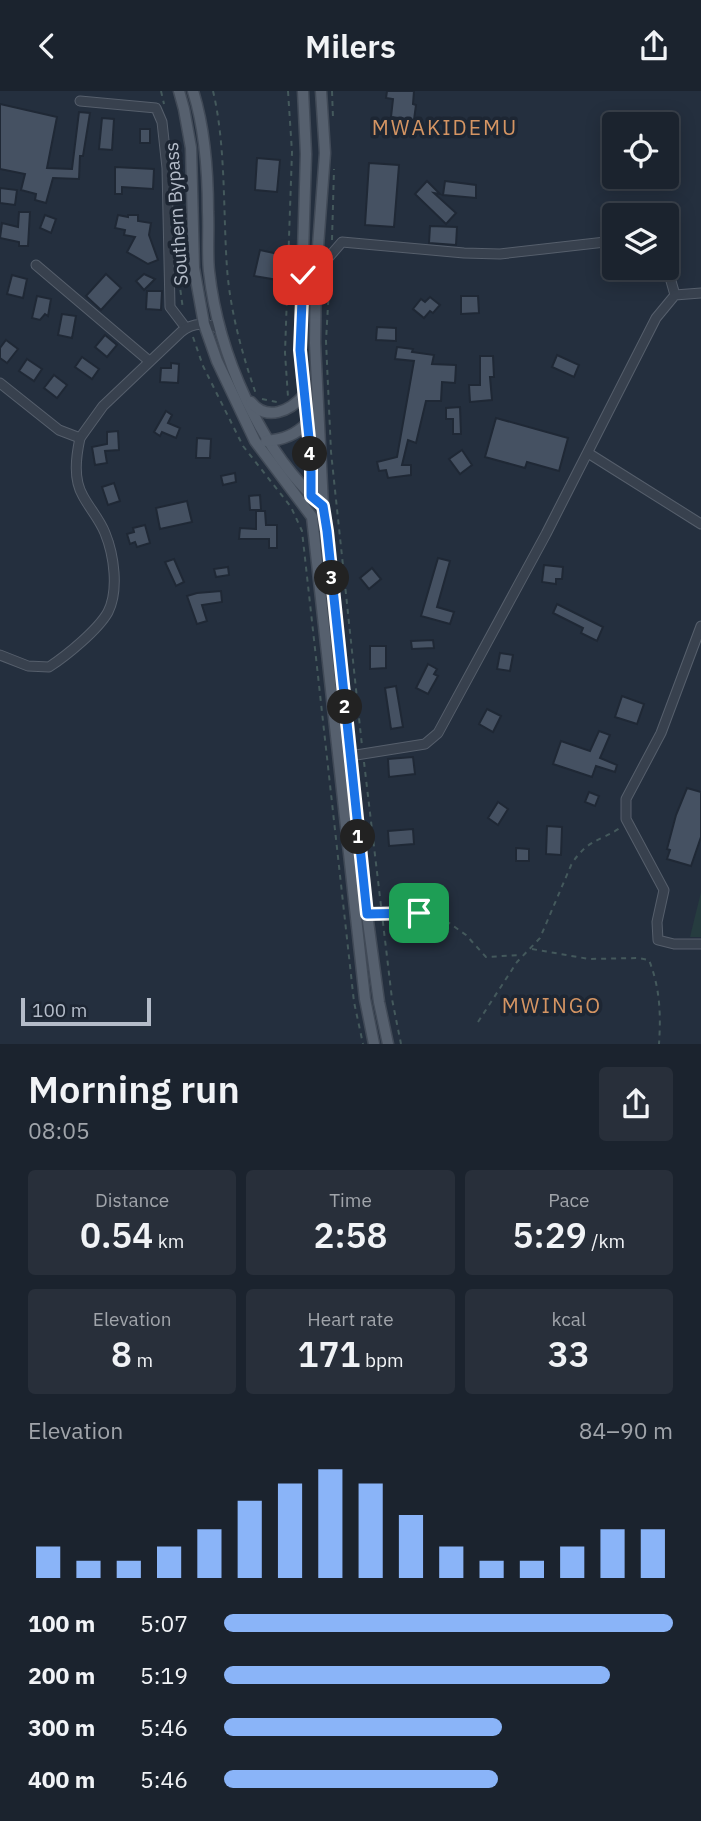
<!DOCTYPE html>
<meta charset="utf-8">
<style>
:root{--surface:#1b232e;--page:#282f3a;--text:#f1f3f6;--muted:#a0a4aa;--line:#39404a;--accent:#8ab4f8}
body{margin:0;font-family:"IBM Plex Sans",sans-serif;background:var(--page);color:var(--text);height:100vh;display:flex;flex-direction:column;font-size:26px;white-space:nowrap}
*{box-sizing:border-box;margin:0}
p{font-size:23px;color:var(--muted)}
.icon{flex:none;width:38px;height:38px;fill:none;stroke:currentColor;stroke-width:2;stroke-linecap:round;stroke-linejoin:round}
.map{position:relative;height:953px;overflow:hidden}
.drawer{display:flex;flex-direction:column;background:var(--surface);flex:1}
.drawer>*{flex:none}
.buttons{position:absolute;left:602px;top:21px;display:grid;gap:14px}
.buttons a{display:grid;place-items:center;width:77px;height:77px;border-radius:7px;background:var(--surface);box-shadow:0 4px 18px #0003,0 0 0 2px var(--line);font-size:35px}
.scale{position:absolute;left:21px;bottom:18px;width:130px;box-sizing:border-box;padding-left:7px;border:4px solid #b4bcc9;border-top:0;font-size:19px;line-height:24px;white-space:nowrap;color:#b4bcc9;-webkit-text-stroke:5px #1d2633;paint-order:stroke}
.pin{position:absolute;display:grid;place-items:center;width:60px;height:60px;color:#fff;margin:-30px;border-radius:14px;box-shadow:0 4px 10px #0006}
.km{position:absolute;width:35px;height:35px;margin:-18px;border-radius:50%;background:#222;color:#fff;font-size:19px;line-height:35px;text-align:center}
.round{display:grid;place-items:center;flex:none;width:74px;height:74px;border-radius:7px;background:var(--page)}
.head{display:flex;align-items:center;justify-content:space-between;height:119px;padding:0 28px}
h1{font-size:38px;font-weight:600;line-height:52px}
.figures{display:grid;grid-template-columns:repeat(3,1fr);gap:10px;height:119px;padding:7px 28px}
.figures div{display:grid;align-content:center;border-radius:7px;background:var(--page);text-align:center}
.figures b{font-size:35px;font-weight:600}
.figures small{font-size:19px;font-weight:400}
.figures p{font-size:19px}
.chart{height:196px;padding:14px 28px}
.chart p{display:flex;justify-content:space-between}
.chart svg{width:100%;height:126px;margin-top:7px;stroke:var(--accent);stroke-width:6}
ul{padding:0 28px;list-style:none;font-size:23px}
li{display:grid;grid-template-columns:112px 84px 1fr;align-items:center;height:52px}
li i{height:18px;border-radius:9px;background:var(--accent)}
header{display:flex;justify-content:space-between;align-items:center;height:91px;padding:0 28px;background:var(--surface);font-size:32px;font-weight:600}
.map>svg:first-child{display:block}
.green{fill:#263c3f}
.building{fill:#455162;stroke:#1f2835;stroke-width:2}
.lines{fill:none;stroke-linecap:round;stroke-linejoin:round}
.minor-casing{stroke:#565f6c;stroke-width:11}
.major-casing{stroke:#414a57;stroke-width:13}
.path{stroke:#44595c;stroke-width:2;stroke-dasharray:5 5;stroke-linecap:butt}
.minor{stroke:#38414e;stroke-width:9}
.major{stroke:#56606e;stroke-width:10}
.route-casing{stroke:#fff;stroke-width:14}
.route{stroke:#1a73e8;stroke-width:9}
.labels{text-anchor:middle;stroke-width:7;stroke-linejoin:round;paint-order:stroke}
.street-label{font-size:19px;fill:#b4bcc9;stroke:#1d2633}
.neighbourhood-label{font-size:21px;letter-spacing:2px;fill:#d59563;stroke:#1d2633}
</style>
<header><svg class="icon" aria-label="back" viewBox="0 0 24 24"><path d="M15 5l-7 7 7 7"/></svg>Milers<svg class="icon" aria-label="share" viewBox="0 0 24 24"><path d="M12 15V3M7 8l5-5 5 5M5 13v7h14v-7"/></svg></header>
<div class="map">
<svg width="701" height="953" viewBox="0 0 701 953">
<rect width="100%" height="100%" fill="#242f3e"/>
<path class="green" d="M 701,801 L 701,846 L 690,846 Z"/>
<g class="building">
<path d="M 387,0 L 414,0 L 413,13 L 416,14 L 414,29 L 391,26 L 393,8 L 386,7 Z"/>
<path d="M 0,13 L 57,26 L 47,77 L 72,78 L 79,21 L 90,22 L 83,65 L 80,65 L 79,88 L 53,87 L 46,112 L 35,109 L 36,103 L 21,99 L 25,83 L 0,78 Z"/>
<path d="M 102,27 L 114,28 L 112,59 L 99,58 Z"/>
<rect x="140" y="38" width="10" height="14"/>
<path d="M 257,67 L 280,69 L 277,101 L 255,99 Z"/>
<path d="M 369,72 L 399,74 L 394,136 L 365,134 Z"/>
<path d="M 115,76 L 154,78 L 153,98 L 122,96 L 122,103 L 115,103 Z"/>
<path d="M 427,90 L 440,103 L 434,102 L 456,122 L 446,133 L 415,103 Z"/>
<path d="M 445,90 L 476,94 L 476,107 L 443,104 Z"/>
<path d="M 0,97 L 17,99 L 15,114 L 0,112 Z"/>
<path d="M 19,121 L 30,121 L 28,155 L 19,155 L 19,151 L 0,147 L 2,132 L 18,136 Z"/>
<path d="M 45,124 L 56,128 L 51,142 L 40,137 Z"/>
<path d="M 118,124 L 128,126 L 128,124 L 138,124 L 138,130 L 151,132 L 149,144 L 158,169 L 148,173 L 127,161 L 135,146 L 124,144 L 125,139 L 115,137 Z"/>
<path d="M 430,135 L 457,136 L 456,154 L 429,152 Z"/>
<path d="M 260,159 L 283,164 L 278,189 L 254,185 Z"/>
<path d="M 106,183 L 121,197 L 101,219 L 86,205 Z"/>
<path d="M 144,183 L 155,188 L 144,199 L 136,190 Z"/>
<path d="M 12,184 L 27,188 L 23,207 L 7,203 Z"/>
<path d="M 147,200 L 162,200 L 161,219 L 146,218 Z"/>
<path d="M 37,205 L 51,208 L 48,225 L 45,223 L 40,229 L 32,227 Z"/>
<path d="M 461,205 L 478,205 L 479,222 L 461,223 Z"/>
<path d="M 430,206 L 440,214 L 433,222 L 430,220 L 424,227 L 413,218 L 421,208 L 425,211 Z"/>
<path d="M 62,223 L 76,225 L 72,247 L 58,244 Z"/>
<path d="M 377,236 L 396,237 L 396,250 L 376,249 Z"/>
<path d="M 105,244 L 117,254 L 107,266 L 95,256 Z"/>
<path d="M 6,249 L 18,258 L 7,272 L 0,267 L 0,257 Z"/>
<path d="M 397,256 L 413,258 L 412,261 L 434,264 L 432,273 L 456,274 L 455,292 L 442,291 L 441,310 L 426,310 L 416,352 L 408,349 L 402,374 L 411,374 L 411,384 L 388,387 L 386,379 L 379,380 L 377,371 L 397,366 L 414,270 L 395,268 Z"/>
<path d="M 557,264 L 579,274 L 574,286 L 552,276 Z"/>
<path d="M 480,265 L 493,265 L 494,286 L 490,286 L 492,309 L 470,311 L 469,294 L 480,294 Z"/>
<path d="M 82,266 L 99,278 L 92,288 L 75,276 Z"/>
<path d="M 27,268 L 42,278 L 34,290 L 19,280 Z"/>
<path d="M 171,272 L 179,273 L 178,292 L 160,291 L 161,277 L 171,277 Z"/>
<path d="M 54,284 L 67,294 L 57,307 L 44,297 Z"/>
<path d="M 460,316 L 461,343 L 453,343 L 453,328 L 446,328 L 446,317 Z"/>
<path d="M 166,320 L 172,324 L 168,332 L 180,337 L 176,347 L 162,341 L 160,345 L 154,341 Z"/>
<path d="M 496,327 L 568,347 L 559,380 L 527,371 L 525,377 L 485,366 Z"/>
<path d="M 118,340 L 119,359 L 105,360 L 107,372 L 95,374 L 92,356 L 107,353 L 107,341 Z"/>
<path d="M 197,347 L 211,348 L 210,367 L 196,367 Z"/>
<path d="M 462,359 L 472,374 L 460,383 L 449,368 Z"/>
<path d="M 235,382 L 236,391 L 223,394 L 221,385 Z"/>
<path d="M 114,392 L 120,410 L 108,414 L 102,396 Z"/>
<path d="M 260,404 L 261,419 L 250,419 L 249,405 Z"/>
<path d="M 187,410 L 192,431 L 160,438 L 156,417 Z"/>
<path d="M 256,420 L 265,420 L 266,434 L 277,434 L 277,457 L 269,457 L 269,448 L 239,448 L 240,437 L 256,438 Z"/>
<path d="M 145,434 L 150,452 L 137,456 L 135,451 L 130,453 L 127,443 L 134,441 L 133,437 Z"/>
<path d="M 438,467 L 450,470 L 437,516 L 454,521 L 450,533 L 421,525 Z"/>
<path d="M 174,468 L 184,491 L 176,495 L 165,471 Z"/>
<path d="M 544,474 L 563,476 L 562,488 L 556,488 L 556,493 L 542,491 Z"/>
<path d="M 228,476 L 229,484 L 216,486 L 214,478 Z"/>
<path d="M 372,477 L 381,488 L 369,498 L 360,487 Z"/>
<path d="M 221,500 L 222,511 L 202,514 L 207,530 L 197,533 L 187,505 L 197,502 Z"/>
<path d="M 557,513 L 603,536 L 597,550 L 581,542 L 583,537 L 553,522 Z"/>
<path d="M 433,549 L 434,557 L 412,558 L 411,550 Z"/>
<path d="M 370,555 L 386,555 L 386,577 L 370,578 Z"/>
<path d="M 500,562 L 513,564 L 510,580 L 497,578 Z"/>
<path d="M 428,573 L 437,578 L 434,583 L 438,585 L 428,603 L 416,597 Z"/>
<path d="M 396,595 L 403,636 L 391,638 L 385,597 Z"/>
<path d="M 622,605 L 644,613 L 637,633 L 615,626 Z"/>
<path d="M 487,618 L 501,625 L 493,641 L 479,633 Z"/>
<path d="M 599,640 L 610,644 L 600,667 L 617,674 L 615,681 L 596,675 L 592,686 L 553,673 L 561,650 L 590,660 Z"/>
<path d="M 413,666 L 415,683 L 389,686 L 388,668 Z"/>
<path d="M 687,697 L 701,701 L 701,746 L 691,775 L 667,768 L 670,759 L 667,758 L 676,724 Z"/>
<path d="M 589,701 L 599,705 L 595,715 L 585,711 Z"/>
<path d="M 498,711 L 508,718 L 498,734 L 488,727 Z"/>
<path d="M 547,735 L 562,736 L 561,764 L 546,763 Z"/>
<path d="M 413,738 L 414,753 L 389,755 L 388,740 Z"/>
<path d="M 516,757 L 529,758 L 529,770 L 516,770 Z"/>
</g>
<g class="lines">
<g class="minor-casing">
<g id="minor">
<path d="M 80,10 L 156,17 L 162,31 L 167,77 L 170,216 L 186,237"/>
<path d="M 36,174 L 148,269"/>
<path d="M 667,176 L 675,204"/>
<path d="M 316,181 L 342,151 L 464,162 L 500,163 L 614,150"/>
<path d="M 0,292 L 59,339 L 80,347 L 103,315 L 181,241 C 193,231 208,231 221,239"/>
<path d="M 588,362 L 701,433"/>
<path d="M 701,535 L 661,642 L 626,708 L 626,728 L 664,799 L 657,831 L 658,849 L 674,853 L 701,853"/>
<path d="M 0,564 L 28,575 L 49,576 C 66,565 98,539 108,521 C 119,499 114,464 105,442 C 100,429 90,418 83,405 C 73,388 76,366 80,347"/>
<path d="M 350,665 L 425,653 L 438,642 L 546,443 L 656,227 L 675,204 L 701,202"/>
</g>
</g>
<g class="major-casing">
<g id="major">
<path d="M 179,0 L 184,18 L 191,57 L 194,177 L 204,233 L 217,270 L 255,350 L 312,426 L 365,908 L 374,953"/>
<path d="M 193,0 C 205,38 208,82 208,121 C 209,141 207,161 209,180 C 218,262 260,360 323,415"/>
<path d="M 303,0 L 306,63 L 300,259 L 311,367 L 311,405"/>
<path d="M 321,0 L 325,62 L 316,182 L 315,252 L 323,415 L 367,823 L 379,911 L 388,953"/>
<path d="M 251,311 C 267,331 290,320 304,304"/>
<path d="M 266,350 C 282,349 296,344 307,332"/>
</g>
</g>
<g class="path">
<path d="M 161,0 L 164,13"/>
<path d="M 213,0 C 226,54 223,121 227,177 C 230,219 242,263 256,303"/>
<path d="M 288,0 L 292,61 L 285,262 L 288,306"/>
<path d="M 332,0 L 333,27"/>
<path d="M 177,108 L 178,155"/>
<path d="M 332,149 L 334,78"/>
<path d="M 330,179 L 326,250 L 331,361 L 362,655"/>
<path d="M 179,189 L 183,218"/>
<path d="M 193,246 L 203,275 L 243,355 L 291,416 L 302,440 L 354,911 L 363,953"/>
<path d="M 262,308 L 277,311"/>
<path d="M 364,671 L 392,908 L 401,953"/>
<path d="M 378,824 L 419,822 L 438,824 L 466,844 L 486,866 L 521,864"/>
<path d="M 532,858 L 589,868 L 638,867 L 649,869 C 660,897 661,923 659,953"/>
<path d="M 478,931 L 517,871 L 540,847 L 572,772 C 590,747 597,752 620,737"/>
</g>
<use href="#minor" class="minor"/>
<use href="#major" class="major"/>
</g>
<g class="lines">
<g class="route-casing">
<path id="route" d="M 303,184 L 300,259 L 311,367 L 311,405 L 323,415 L 327,440 L 367,823 L 419,822"/>
</g>
<use href="#route" class="route"/>
</g>
<g class="labels">
<g class="street-label">
<text transform="translate(176 123) rotate(-94)" y="7">Southern Bypass</text>
</g>
<g class="neighbourhood-label">
<text x="445" y="44">MWAKIDEMU</text>
<text x="552" y="922">MWINGO</text>
</g>
</g>
</svg>
<div class="buttons">
<a><svg class="icon" aria-label="locate" viewBox="0 0 24 24"><circle cx="12" cy="12" r="6"/><path d="M12 2v4M12 18v4M2 12h4M18 12h4"/></svg></a>
<a><svg class="icon" aria-label="layers" viewBox="0 0 24 24"><path d="M12 4l9 5-9 5-9-5zM3 14l9 5 9-5"/></svg></a>
</div>
<div class="scale">100 m</div>
<div class="pin" style="left:419px;top:822px;background:#1e9e55"><svg class="icon" aria-label="arrive" viewBox="0 0 24 24"><path d="M6 21V4h12l-3 4 3 4H6"/></svg></div>
<div class="pin" style="left:303px;top:184px;background:#d93025"><svg class="icon" aria-label="check" viewBox="0 0 24 24"><path d="M5 12l5 5 9-10"/></svg></div>
<b class="km" style="left:358px;top:746px">1</b>
<b class="km" style="left:345px;top:616px">2</b>
<b class="km" style="left:332px;top:487px">3</b>
<b class="km" style="left:310px;top:363px">4</b>
</div>
<section class="drawer">
<div class="head"><div><h1>Morning run</h1><p>08:05</p></div><a class="round"><svg class="icon" aria-label="share" viewBox="0 0 24 24"><path d="M12 15V3M7 8l5-5 5 5M5 13v7h14v-7"/></svg></a></div>
<div class="figures">
<div><p>Distance</p><b>0.54<small> km</small></b></div>
<div><p>Time</p><b>2:58</b></div>
<div><p>Pace</p><b>5:29<small> /km</small></b></div>
</div>
<div class="figures">
<div><p>Elevation</p><b>8<small> m</small></b></div>
<div><p>Heart rate</p><b>171<small> bpm</small></b></div>
<div><p>kcal</p><b>33</b></div>
</div>
<div class="chart"><p><span>Elevation</span>84–90 m</p>
<svg viewBox="0 0 160 44" preserveAspectRatio="none"><path d="M5 44V33M15 44V38M25 44V38M35 44V33M45 44V27M55 44V17M65 44V11M75 44V6M85 44V11M95 44V22M105 44V33M115 44V38M125 44V38M135 44V33M145 44V27M155 44V27"/></svg>
</div>
<ul>
<li><b>100 m</b>5:07<i style="width:100%"></i></li>
<li><b>200 m</b>5:19<i style="width:86%"></i></li>
<li><b>300 m</b>5:46<i style="width:62%"></i></li>
<li><b>400 m</b>5:46<i style="width:61%"></i></li>
</ul>
</section>
